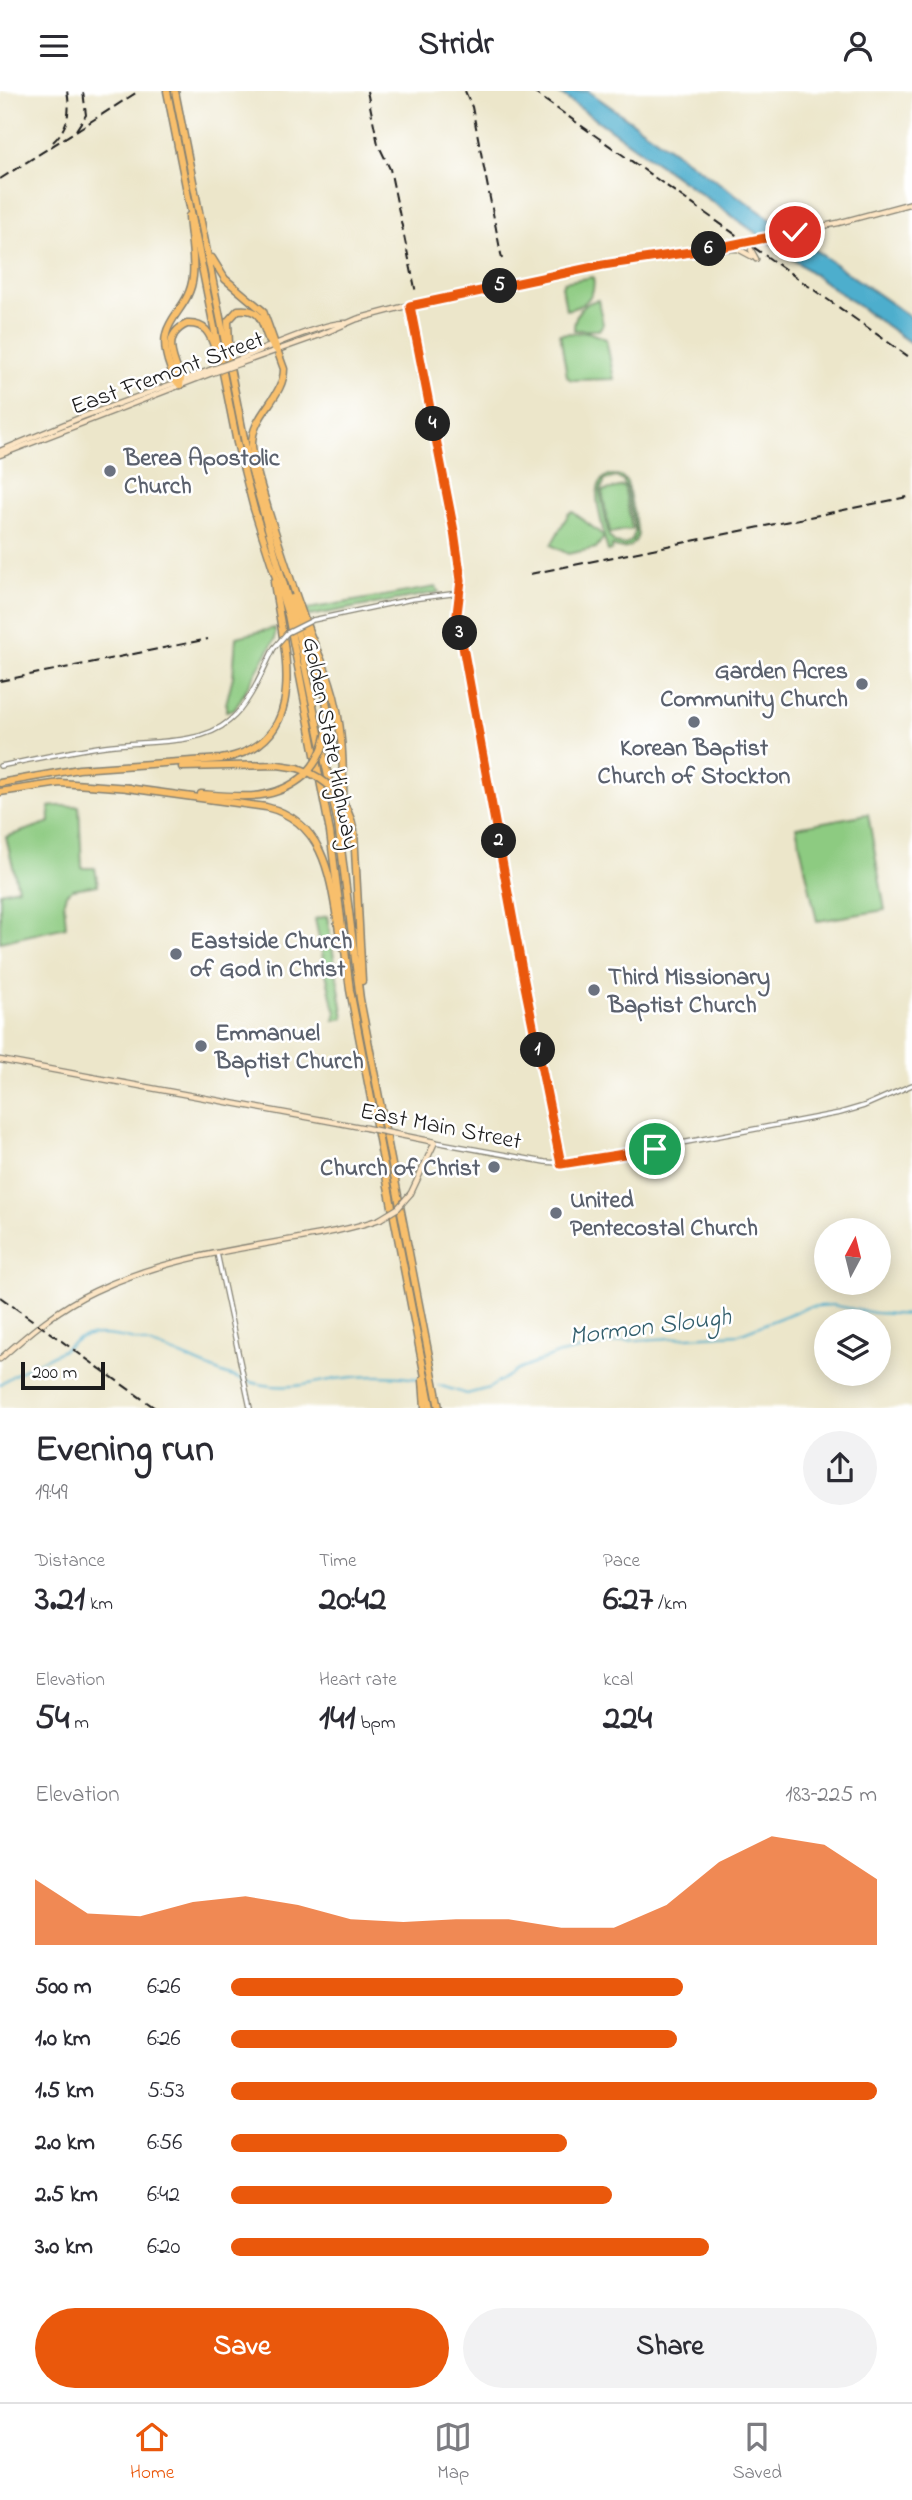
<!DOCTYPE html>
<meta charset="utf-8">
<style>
:root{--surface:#fff;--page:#f2f2f3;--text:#2b2b33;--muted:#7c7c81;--line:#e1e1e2;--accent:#ea580c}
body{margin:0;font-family:"Indie Flower",sans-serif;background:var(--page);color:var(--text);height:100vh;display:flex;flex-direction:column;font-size:26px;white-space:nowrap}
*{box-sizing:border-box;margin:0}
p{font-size:23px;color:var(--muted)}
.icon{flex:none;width:38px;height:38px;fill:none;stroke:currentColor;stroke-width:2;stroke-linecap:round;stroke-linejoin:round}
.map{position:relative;height:1317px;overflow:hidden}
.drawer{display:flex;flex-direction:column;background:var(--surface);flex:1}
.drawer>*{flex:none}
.needle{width:46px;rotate:7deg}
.fabs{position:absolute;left:814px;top:1127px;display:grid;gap:14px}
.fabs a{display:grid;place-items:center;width:77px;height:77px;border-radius:50%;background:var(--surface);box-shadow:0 4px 18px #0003;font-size:35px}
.scale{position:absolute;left:21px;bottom:18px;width:84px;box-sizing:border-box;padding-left:7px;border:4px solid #1c1c1c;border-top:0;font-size:19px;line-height:24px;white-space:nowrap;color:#1c1c1c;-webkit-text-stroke:5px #fff;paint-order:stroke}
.pin{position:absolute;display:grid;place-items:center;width:60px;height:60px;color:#fff;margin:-30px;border:4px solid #fff;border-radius:50%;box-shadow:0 2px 7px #0007}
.km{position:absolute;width:35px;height:35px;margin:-18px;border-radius:50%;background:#222;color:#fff;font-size:19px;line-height:35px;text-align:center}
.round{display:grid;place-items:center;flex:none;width:74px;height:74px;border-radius:37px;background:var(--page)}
.head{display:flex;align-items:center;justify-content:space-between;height:119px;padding:0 35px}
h1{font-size:38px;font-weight:700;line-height:52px}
.figures{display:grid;grid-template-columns:repeat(3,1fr);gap:10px;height:119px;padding:7px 35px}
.figures div{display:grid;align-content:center}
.figures b{font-size:35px;font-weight:700}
.figures small{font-size:19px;font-weight:400}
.figures p{font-size:19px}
.chart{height:196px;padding:14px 35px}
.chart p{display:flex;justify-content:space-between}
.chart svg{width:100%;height:126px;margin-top:7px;fill:var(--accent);opacity:.7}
.primary-button{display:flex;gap:14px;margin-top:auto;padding:14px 35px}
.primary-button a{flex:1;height:80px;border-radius:42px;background:var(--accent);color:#fff;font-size:28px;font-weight:700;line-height:80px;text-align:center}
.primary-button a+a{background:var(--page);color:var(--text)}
ul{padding:0 35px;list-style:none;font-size:23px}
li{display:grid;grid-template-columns:112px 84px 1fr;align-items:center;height:52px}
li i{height:18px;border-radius:9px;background:var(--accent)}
header{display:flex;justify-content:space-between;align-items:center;height:91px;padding:0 35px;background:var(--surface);font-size:32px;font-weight:700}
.tabs{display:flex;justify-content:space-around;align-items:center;height:98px;border-top:2px solid var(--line);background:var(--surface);font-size:19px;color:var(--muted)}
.tabs a{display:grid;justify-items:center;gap:4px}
.tabs .on{color:var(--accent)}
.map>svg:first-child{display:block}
.green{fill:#8dcb81;stroke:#54744e;stroke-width:2;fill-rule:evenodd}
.water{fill:#4eaecd;stroke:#356574;stroke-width:2}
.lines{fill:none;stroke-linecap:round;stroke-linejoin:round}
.stream{stroke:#4eaecd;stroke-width:2}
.tertiary-casing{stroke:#848173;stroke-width:6}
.secondary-casing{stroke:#848173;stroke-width:7}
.motorway-casing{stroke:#848173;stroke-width:9}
.tertiary{stroke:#fff;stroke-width:3.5}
.secondary{stroke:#fce5c4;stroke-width:4.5}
.motorway{stroke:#f8bf6c;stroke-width:6}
.rail{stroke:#1c1c1c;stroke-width:2;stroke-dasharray:10 5;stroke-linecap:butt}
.tertiary-bridge-casing{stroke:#848173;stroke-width:6;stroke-linecap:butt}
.secondary-bridge-casing{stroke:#848173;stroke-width:7;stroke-linecap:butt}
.motorway-bridge-casing{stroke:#848173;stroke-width:9;stroke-linecap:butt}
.tertiary-bridge{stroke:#fff;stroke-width:3.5}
.secondary-bridge{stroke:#fce5c4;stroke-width:4.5}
.motorway-bridge{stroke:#f8bf6c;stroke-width:6}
.route-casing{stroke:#fff;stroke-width:14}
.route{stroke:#ea580c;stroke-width:9}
.worship-dot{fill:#6b7280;stroke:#fff;stroke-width:2.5}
.labels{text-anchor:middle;stroke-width:5;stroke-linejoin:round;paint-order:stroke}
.street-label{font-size:24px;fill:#1c1c1c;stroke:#fff}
.worship-label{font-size:24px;font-weight:bold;fill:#5b616d;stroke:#fff;text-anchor:start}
.water-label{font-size:26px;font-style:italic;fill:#325e6c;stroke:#fff}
</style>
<header><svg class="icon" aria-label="menu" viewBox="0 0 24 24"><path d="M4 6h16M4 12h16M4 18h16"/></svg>Stridr<svg class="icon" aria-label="person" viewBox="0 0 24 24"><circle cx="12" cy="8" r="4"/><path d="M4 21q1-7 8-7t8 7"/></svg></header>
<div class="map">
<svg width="912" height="1317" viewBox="0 0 912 1317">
<rect width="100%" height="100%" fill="#fff"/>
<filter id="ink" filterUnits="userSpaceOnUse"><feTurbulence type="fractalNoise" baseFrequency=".0143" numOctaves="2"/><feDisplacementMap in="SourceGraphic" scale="14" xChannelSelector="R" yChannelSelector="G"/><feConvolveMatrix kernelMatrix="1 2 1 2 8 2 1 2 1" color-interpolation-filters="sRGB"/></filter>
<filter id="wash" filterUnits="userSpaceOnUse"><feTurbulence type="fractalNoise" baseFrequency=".00686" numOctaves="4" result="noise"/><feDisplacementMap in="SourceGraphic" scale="28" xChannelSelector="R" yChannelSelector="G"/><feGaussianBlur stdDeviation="1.57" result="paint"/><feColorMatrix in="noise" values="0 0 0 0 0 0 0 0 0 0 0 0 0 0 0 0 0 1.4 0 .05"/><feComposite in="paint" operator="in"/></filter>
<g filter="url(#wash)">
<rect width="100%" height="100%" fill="#ece6ca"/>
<g class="green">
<path d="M 593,186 C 597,205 584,216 566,219 L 562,195 L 564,191 Z"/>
<path d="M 598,209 L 603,233 L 599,239 L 574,239 C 574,223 582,212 598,209 Z"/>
<path d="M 588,241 L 606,248 L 614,288 L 571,289 L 567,285 L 560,243 Z"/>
<path d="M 609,384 L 621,385 L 627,391 L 638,443 C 635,457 624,460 612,455 L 612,459 L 608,460 L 604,446 L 596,457 L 568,463 L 551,454 L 569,422 L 573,421 L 604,445 C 602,426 587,394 609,384 ZM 616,386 L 623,390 L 626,396 L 635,440 L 632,449 L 624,454 L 615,452 L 609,445 L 600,400 L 605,389 Z"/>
<path d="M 624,395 L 632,438 L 610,442 L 602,400 Z"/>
<path d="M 436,496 L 439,501 L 309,525 L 307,518 Z"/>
<path d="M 275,537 L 275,548 L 239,611 L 234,618 L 226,620 L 226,613 L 233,585 L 236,546 Z"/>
<path d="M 57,715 L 79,715 L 82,777 L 95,777 L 98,794 L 73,798 L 66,803 L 64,810 L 66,836 L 0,851 L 0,801 L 18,797 L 6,746 L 50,731 L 49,716 Z"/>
<path d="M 868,723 L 885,819 L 817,830 L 796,736 Z"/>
<path d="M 327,825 L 344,927 L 334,929 L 336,921 L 331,906 L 315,828 Z"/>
</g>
<path class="water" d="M 556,0 L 588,0 L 902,220 L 912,227 L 912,253 Z"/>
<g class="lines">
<g class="stream">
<path d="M 0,1293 C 19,1279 40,1271 61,1260 C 67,1257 72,1251 78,1248 C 107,1235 164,1257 191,1269 C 216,1280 244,1292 272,1295 C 294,1297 313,1292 335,1288 C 363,1284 391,1284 420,1288"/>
<path d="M 438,1294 L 467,1303 L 489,1297 L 518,1279 L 555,1264 L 622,1250 L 739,1243 L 808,1216 L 832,1214 L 875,1222 L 912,1224"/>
</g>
</g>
</g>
<g filter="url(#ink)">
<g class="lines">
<g class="tertiary-casing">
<g id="tertiary">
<path d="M 410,214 L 453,435 L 461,489 L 457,523 L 524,890 L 561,1074"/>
<path d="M 313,529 L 412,508 L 459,502"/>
<path d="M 0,675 C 35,668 70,660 105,655 C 143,649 199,656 229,630 C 250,613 262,581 274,557"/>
<path d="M 435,1051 L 545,1071 L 571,1073 L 840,1022 L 864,1015 L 912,994"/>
<path d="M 217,1162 L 250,1317"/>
</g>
</g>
<g class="secondary-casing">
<g id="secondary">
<path d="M 754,150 L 751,159 L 756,168"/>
<path d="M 723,158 L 738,158 L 753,166"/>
<path d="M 240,268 C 263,258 324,231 345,232"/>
<path d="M 241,272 L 320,244 L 357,228 L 410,214 L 615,172 L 711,158 L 838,132 L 912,112"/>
<path d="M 0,360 L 82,326 L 210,279"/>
<path d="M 0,364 L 212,282"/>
<path d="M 0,969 L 366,1037"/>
<path d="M 395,1043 L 435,1051 L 411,1102"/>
<path d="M 0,1268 C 29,1242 60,1216 95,1200 C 149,1174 207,1163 265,1153 C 303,1146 343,1141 380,1128"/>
</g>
</g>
<g class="motorway-casing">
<g id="motorway">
<path d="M 167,0 L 237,352 L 254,418 L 288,524 L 330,741 L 350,899 L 431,1317"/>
<path d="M 175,0 L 248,367 L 299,547 L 338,733 L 360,908 L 439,1317"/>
<path d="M 212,167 L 225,188 L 263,220 L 284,278 C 284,307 251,323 252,355 C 254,377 263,400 269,422 C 281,460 294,500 308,538 C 315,556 324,573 330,592 C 347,643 342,702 344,755"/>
<path d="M 229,254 L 228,230 L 238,219 C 270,215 259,246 277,259"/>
<path d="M 180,294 C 174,290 173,283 170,276 C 152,227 189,225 193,185 C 195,165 190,144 189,125"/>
<path d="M 180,294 L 181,288 C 173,268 161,244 187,233 C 205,232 210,242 215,258"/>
<path d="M 292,507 L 325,603 L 328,622"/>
<path d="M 182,676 L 278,674 L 298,677"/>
<path d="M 0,692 L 79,678 L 221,668 C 315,652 283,556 274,491"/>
<path d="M 127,697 L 266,716 C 332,732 331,801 342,857"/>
<path d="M 0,701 L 60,692 L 130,697"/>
<path d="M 201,703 C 239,706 274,711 305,684"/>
<path d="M 354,740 L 362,890"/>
<path d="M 423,1289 L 425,1317"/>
</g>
</g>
<use href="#tertiary" class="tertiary"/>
<use href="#secondary" class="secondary"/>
<use href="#motorway" class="motorway"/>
<g class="rail">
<path d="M 367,0 L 378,53 L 390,78 L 416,202"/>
<path d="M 465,0 L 472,16 L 502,168"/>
<path d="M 532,0 L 912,268"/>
<path d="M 76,39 L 86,24 L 83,0"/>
<path d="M 53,51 C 68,37 71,20 67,0"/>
<path d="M 0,88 L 139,0"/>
<path d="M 530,483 L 912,405"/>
<path d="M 0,590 L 208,548"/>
<path d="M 0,1206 L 155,1317"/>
</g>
<g class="tertiary-bridge-casing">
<path id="tertiary-bridge" d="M 274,557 L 287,542 L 313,529"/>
</g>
<g class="secondary-bridge-casing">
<g id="secondary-bridge">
<path d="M 210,279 L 240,268"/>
<path d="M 212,282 L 241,272"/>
<path d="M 366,1037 L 395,1043"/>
<path d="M 380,1128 L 398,1117 L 411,1102"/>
</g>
</g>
<g class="motorway-bridge-casing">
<g id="motorway-bridge">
<path d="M 298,677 C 328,687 348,709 354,740"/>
<path d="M 305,684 C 321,667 329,646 328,622"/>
</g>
</g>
<use href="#tertiary-bridge" class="tertiary-bridge"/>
<use href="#secondary-bridge" class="secondary-bridge"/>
<use href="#motorway-bridge" class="motorway-bridge"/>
</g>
</g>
<g class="lines" filter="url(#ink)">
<g class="route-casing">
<path id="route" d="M 655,1058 L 561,1073 L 524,890 L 457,523 L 461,489 L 454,440 L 410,215 L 603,174 L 711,158 L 795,141"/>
</g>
<use href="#route" class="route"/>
</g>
<g class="worship-dot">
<circle cx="110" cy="380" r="7"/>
<circle cx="862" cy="593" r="7"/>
<circle cx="694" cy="631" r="7"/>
<circle cx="176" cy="863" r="7"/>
<circle cx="594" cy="899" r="7"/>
<circle cx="201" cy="955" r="7"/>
<circle cx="494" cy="1076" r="7"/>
<circle cx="556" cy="1122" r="7"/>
</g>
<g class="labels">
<g class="street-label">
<text transform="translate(167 281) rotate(-20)" y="8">East Fremont Street</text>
<text transform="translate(332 652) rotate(79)" y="8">Golden State Highway</text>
<text transform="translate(441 1034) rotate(11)" y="8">East Main Street</text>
</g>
<g class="worship-label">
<text x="124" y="374">Berea Apostolic<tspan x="124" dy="28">Church</tspan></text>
<text x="848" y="587" text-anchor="end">Garden Acres<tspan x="848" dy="28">Community Church</tspan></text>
<text x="694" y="664" text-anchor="middle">Korean Baptist<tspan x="694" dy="28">Church of Stockton</tspan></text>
<text x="190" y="857">Eastside Church<tspan x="190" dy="28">of God in Christ</tspan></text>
<text x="608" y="893">Third Missionary<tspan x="608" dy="28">Baptist Church</tspan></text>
<text x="215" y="949">Emmanuel<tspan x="215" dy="28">Baptist Church</tspan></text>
<text x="480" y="1084" text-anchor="end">Church of Christ</text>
<text x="570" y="1116">United<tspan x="570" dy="28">Pentecostal Church</tspan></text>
</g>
<g class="water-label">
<text transform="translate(650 1234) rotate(-7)" y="9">Mormon Slough</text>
</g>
</g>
</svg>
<div class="fabs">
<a><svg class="needle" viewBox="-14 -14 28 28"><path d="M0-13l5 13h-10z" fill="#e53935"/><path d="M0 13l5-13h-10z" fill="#7c7c81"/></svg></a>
<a><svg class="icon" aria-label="layers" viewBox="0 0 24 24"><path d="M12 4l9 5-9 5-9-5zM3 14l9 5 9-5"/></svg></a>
</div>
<div class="scale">200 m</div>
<div class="pin" style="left:655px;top:1058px;background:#1e9e55"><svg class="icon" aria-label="arrive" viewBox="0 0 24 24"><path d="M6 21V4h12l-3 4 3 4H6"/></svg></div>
<div class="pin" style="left:795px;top:141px;background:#d93025"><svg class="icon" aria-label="check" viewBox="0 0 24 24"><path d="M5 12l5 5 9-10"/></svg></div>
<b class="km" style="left:538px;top:959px">1</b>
<b class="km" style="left:499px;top:750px">2</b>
<b class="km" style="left:460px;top:542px">3</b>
<b class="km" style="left:433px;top:333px">4</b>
<b class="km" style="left:500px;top:195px">5</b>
<b class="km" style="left:709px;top:158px">6</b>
</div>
<section class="drawer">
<div class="head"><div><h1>Evening run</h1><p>19:49</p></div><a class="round"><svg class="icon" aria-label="share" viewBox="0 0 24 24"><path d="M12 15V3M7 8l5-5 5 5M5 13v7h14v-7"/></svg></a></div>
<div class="figures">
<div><p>Distance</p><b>3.21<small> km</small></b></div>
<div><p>Time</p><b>20:42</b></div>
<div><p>Pace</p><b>6:27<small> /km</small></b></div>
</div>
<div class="figures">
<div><p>Elevation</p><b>54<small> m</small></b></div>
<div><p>Heart rate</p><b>141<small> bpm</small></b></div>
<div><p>kcal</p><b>224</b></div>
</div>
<div class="chart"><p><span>Elevation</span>183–225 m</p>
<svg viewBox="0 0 160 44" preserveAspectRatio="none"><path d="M0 44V21L10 33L20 34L30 29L40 27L50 30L60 35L70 36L80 35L90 35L100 38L110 38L120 30L130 15L140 6L150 9L160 21V44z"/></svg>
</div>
<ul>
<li><b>500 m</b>6:26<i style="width:70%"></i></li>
<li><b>1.0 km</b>6:26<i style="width:69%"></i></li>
<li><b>1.5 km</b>5:53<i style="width:100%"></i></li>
<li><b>2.0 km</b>6:56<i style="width:52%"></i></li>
<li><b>2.5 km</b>6:42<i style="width:59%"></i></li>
<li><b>3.0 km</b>6:20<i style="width:74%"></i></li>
</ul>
<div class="primary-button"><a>Save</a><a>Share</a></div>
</section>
<nav class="tabs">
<a class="on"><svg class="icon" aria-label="home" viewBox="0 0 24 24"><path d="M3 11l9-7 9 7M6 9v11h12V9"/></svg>Home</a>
<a><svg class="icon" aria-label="map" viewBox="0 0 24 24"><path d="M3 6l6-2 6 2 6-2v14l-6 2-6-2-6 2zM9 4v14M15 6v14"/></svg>Map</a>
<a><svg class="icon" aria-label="saved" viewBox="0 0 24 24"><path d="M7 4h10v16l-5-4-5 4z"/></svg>Saved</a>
</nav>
